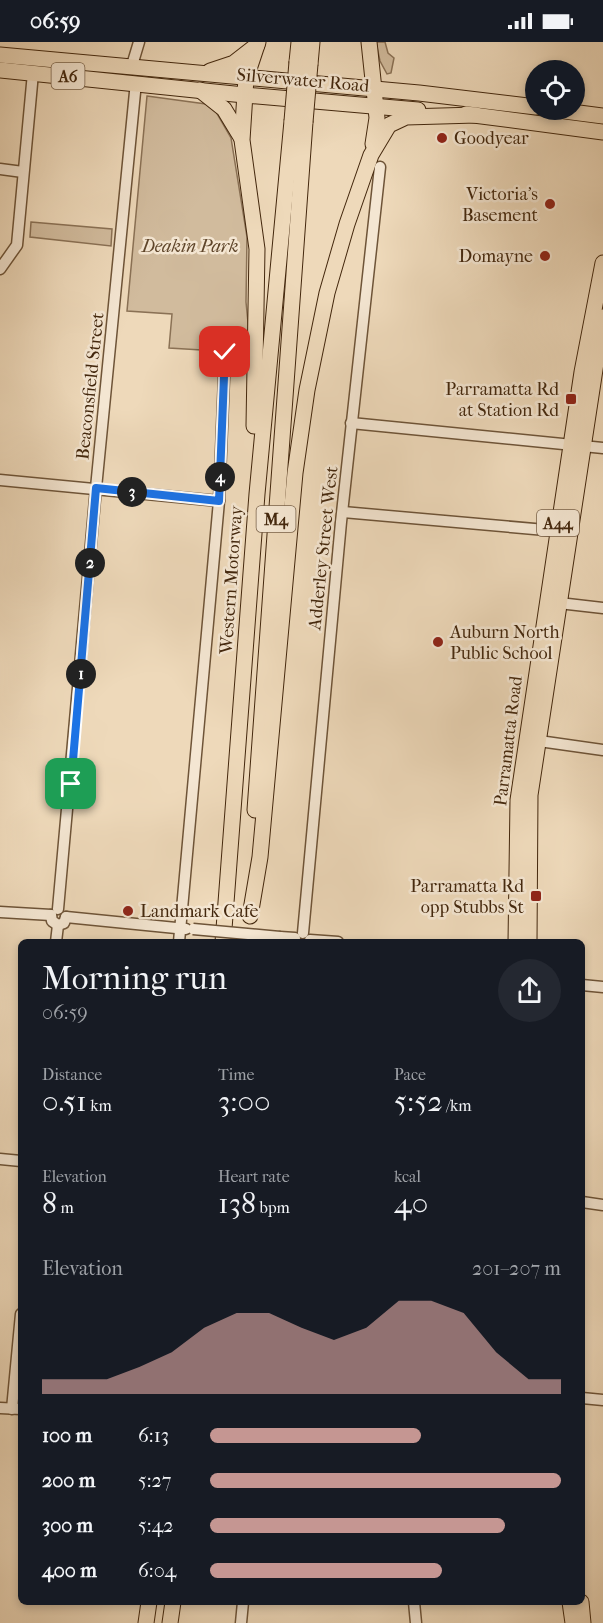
<!DOCTYPE html>
<meta charset="utf-8">
<style>
:root{--surface:#171b24;--page:#242831;--text:#f1f3f6;--muted:#9ea1a6;--accent:#c59692}
body{margin:0;font-family:"IM FELL French Canon",serif;background:var(--page);color:var(--text);height:100vh;display:flex;flex-direction:column;font-size:22px;white-space:nowrap}
*{box-sizing:border-box;margin:0}
p{font-size:20px;color:var(--muted)}
.icon{flex:none;width:33px;height:33px;fill:none;stroke:currentColor;stroke-width:2;stroke-linecap:round;stroke-linejoin:round}
.map{position:relative;flex:1;overflow:hidden}
.panel{position:absolute;left:18px;top:897px;width:567px;height:666px;display:flex;flex-direction:column;background:var(--surface);border-radius:9px;box-shadow:0 3px 9px #0003}
.panel>*{flex:none}
.buttons{position:absolute;left:525px;top:18px;display:grid;gap:12px}
.buttons a{display:grid;place-items:center;width:60px;height:60px;border-radius:50%;background:var(--surface);box-shadow:0 3px 9px #0003;font-size:30px}
.pin{position:absolute;display:grid;place-items:center;width:51px;height:51px;color:#fff;margin:-26px;border-radius:12px;box-shadow:0 3px 9px #0006}
.km{position:absolute;width:30px;height:30px;margin:-15px;border-radius:50%;background:#222;color:#fff;font-size:16px;line-height:30px;text-align:center}
.round{display:grid;place-items:center;flex:none;width:63px;height:63px;border-radius:32px;background:var(--page)}
.overview{display:flex;align-items:center;justify-content:space-between;height:102px;padding:0 24px}
h1{font-size:33px;font-weight:600;line-height:45px}
.figures{display:grid;grid-template-columns:repeat(3,1fr);gap:9px;height:102px;padding:6px 24px}
.figures div{display:grid;align-content:center}
.figures b{font-size:30px;font-weight:600}
.figures small{font-size:16px;font-weight:400}
.figures p{font-size:16px}
.chart{height:168px;padding:12px 24px}
.chart p{display:flex;justify-content:space-between}
.chart svg{width:100%;height:108px;margin-top:6px;fill:var(--accent);opacity:.7}
ul{padding:0 24px;list-style:none;font-size:20px}
li{display:grid;grid-template-columns:96px 72px 1fr;align-items:center;height:45px}
li i{height:15px;border-radius:8px;background:var(--accent)}
.status{display:flex;justify-content:space-between;align-items:center;height:42px;padding:0 30px;background:var(--surface);direction:ltr}
.status svg{height:16px;fill:currentColor}
.map>svg:first-child{display:block}
.green{fill:#d1bb9d;stroke:#8a7155;stroke-width:1.5}
.lines{fill:none;stroke-linecap:round;stroke-linejoin:round}
.minor-casing{stroke:#6e5438;stroke-width:13}
.highway-casing{stroke:#43270d;stroke-width:17}
.minor{stroke:#f4e6d2;stroke-width:10}
.highway{stroke:#eed9ba;stroke-width:15}
.minor-bridge-casing{stroke:#6e5438;stroke-width:13;stroke-linecap:butt}
.highway-bridge-casing{stroke:#43270d;stroke-width:17;stroke-linecap:butt}
.minor-bridge{stroke:#f4e6d2;stroke-width:10}
.highway-bridge{stroke:#eed9ba;stroke-width:15}
.route-casing{stroke:#fff;stroke-width:12}
.route{stroke:#1a73e8;stroke-width:8}
.poi-dot{fill:#8f2418;stroke:#f4e6d2;stroke-width:2}
.labels{text-anchor:middle;stroke-width:5;stroke-linejoin:round;paint-order:stroke}
.shield{fill:#f4e6d2;stroke:#786048;stroke-width:1.5}
.shield-label{font-size:16px;font-weight:bold;fill:#43270d}
.street-label{font-size:18px;fill:#43270d;stroke:#f4e6d2}
.poi-label{font-size:18px;fill:#43270d;stroke:#f4e6d2;text-anchor:end}
.park-label{font-size:18px;font-style:italic;fill:#5f452a;stroke:#f4e6d2}
</style>
<div class="status"><b>06:59</b><svg viewBox="0 0 49 12"><path d="M0 12V9h3v3zM5 12V6h3v6zM10 12V3h3v9zM15 12V0h3v12zM26 1h20v11H26zM47 4h2v5h-2z"/></svg></div>
<div class="map">
<svg width="603" height="1581" viewBox="0 0 603 1581">
<rect width="100%" height="100%" fill="#eed9ba"/>
<filter id="stains"><feTurbulence type="fractalNoise" baseFrequency=".00333" numOctaves="4"/><feColorMatrix values="0 0 0 0 .2 0 0 0 0 .09 0 0 0 0 .02 0 0 0 .5 -.17"/></filter>
<radialGradient id="worn" r=".72"><stop offset=".6" stop-color="#630" stop-opacity="0"/><stop offset="1" stop-color="#630" stop-opacity=".3"/></radialGradient>
<g class="green">
<path d="M 376,0 L 385,0 L 388,11 L 394,16 L 391,31 L 387,32 L 380,19 Z"/>
<path d="M 147,54 L 206,62 L 216,70 L 231,96 L 247,195 L 246,260 L 251,311 L 169,306 L 172,272 L 127,269 Z"/>
<path d="M 31,180 L 112,187 L 111,204 L 30,195 Z"/>
</g>
<g class="lines">
<g class="minor-casing">
<g id="minor">
<path d="M 127,26 L 133,20 L 139,0"/>
<path d="M 0,127 L 23,130"/>
<path d="M 0,227 L 17,203 L 33,31"/>
<path d="M 351,381 L 603,406"/>
<path d="M 0,438 L 219,459"/>
<path d="M 343,470 L 557,489"/>
<path d="M 559,561 L 603,566"/>
<path d="M 532,698 L 603,708"/>
<path d="M 58,867 L 96,446 L 136,40"/>
<path d="M 0,870 L 51,873"/>
<path d="M 51,873 L 52,879 L 58,883 L 64,881 L 66,875"/>
<path d="M 66,875 L 186,887"/>
<path d="M 303,891 L 341,480 L 380,125"/>
<path d="M 280,895 L 295,896"/>
<path d="M 310,898 L 338,900"/>
<path d="M 56,900 L 58,883"/>
<path d="M 179,900 L 219,459 L 225,311"/>
<path d="M 582,943 L 603,945"/>
<path d="M 0,1117 L 21,1119"/>
<path d="M 582,1160 L 603,1163"/>
<path d="M 582,1356 L 603,1358"/>
<path d="M 0,1366 L 21,1367"/>
<path d="M 12,1367 L 21,1272"/>
<path d="M 414,1560 L 416,1581"/>
<path d="M 241,1581 L 243,1560"/>
</g>
</g>
<g class="highway-casing">
<g id="highway">
<path d="M 369,0 L 377,76 L 373,102"/>
<path d="M 0,13 L 419,51 L 536,65"/>
<path d="M 297,20 L 299,0"/>
<path d="M 310,22 L 312,0"/>
<path d="M 0,28 L 234,52 L 418,68"/>
<path d="M 210,29 L 234,21 L 257,3"/>
<path d="M 200,48 L 224,67 L 241,95"/>
<path d="M 556,68 L 603,74"/>
<path d="M 466,72 L 603,90"/>
<path d="M 254,384 L 257,207 L 242,98 L 246,36 L 258,0"/>
<path d="M 255,768 L 305,80"/>
<path d="M 250,874 L 260,815 L 295,431 L 307,348 L 327,251 L 347,182 L 371,113 L 389,83 L 406,75 L 476,73"/>
<path d="M 223,900 L 257,452 L 292,79"/>
<path d="M 516,900 L 518,758 L 582,330 L 603,221"/>
<path d="M 529,900 L 530,753 L 603,275"/>
<path d="M 570,1560 L 573,1581"/>
<path d="M 581,1560 L 583,1581"/>
<path d="M 146,1581 L 149,1560"/>
<path d="M 170,1581 L 173,1560"/>
</g>
</g>
<use href="#minor" class="minor"/>
<use href="#highway" class="highway"/>
<g class="minor-bridge-casing">
<path id="minor-bridge" d="M 193,887 L 280,895"/>
</g>
<g class="highway-bridge-casing">
<g id="highway-bridge">
<path d="M 292,79 L 297,20"/>
<path d="M 305,80 L 310,22"/>
</g>
</g>
<use href="#minor-bridge" class="minor-bridge"/>
<use href="#highway-bridge" class="highway-bridge"/>
</g>
<g class="lines">
<g class="route-casing">
<path id="route" d="M 71,742 L 96,446 L 219,459 L 225,310"/>
</g>
<use href="#route" class="route"/>
</g>
<g class="poi-dot">
<circle cx="442" cy="96" r="6"/>
<circle cx="550" cy="162" r="6"/>
<circle cx="545" cy="214" r="6"/>
<rect x="565" y="351" width="12" height="12" rx="3"/>
<circle cx="438" cy="600" r="6"/>
<rect x="530" y="848" width="12" height="12" rx="3"/>
<circle cx="128" cy="869" r="6"/>
</g>
<g class="labels">
<g class="shield">
<rect x="51.5" y="21" width="33" height="26" rx="4.5"/>
<rect x="256.5" y="464" width="39" height="26" rx="4.5"/>
<rect x="537" y="468" width="42" height="26" rx="4.5"/>
</g>
<g class="shield-label">
<text x="68" y="40">A6</text>
<text x="276" y="483">M4</text>
<text x="558" y="487">A44</text>
</g>
<g class="street-label">
<text transform="translate(303 38) rotate(5)" y="6">Silverwater Road</text>
<text transform="translate(90 344) rotate(-84)" y="6">Beaconsfield Street</text>
<text transform="translate(323 506) rotate(-84)" y="6">Adderley Street West</text>
<text transform="translate(231 538) rotate(-86)" y="6">Western Motorway</text>
<text transform="translate(508 699) rotate(-83)" y="6">Parramatta Road</text>
</g>
<g class="poi-label">
<text x="454" y="102" text-anchor="start">Goodyear</text>
<text x="538" y="158">Victoria's<tspan x="538" dy="21">Basement</tspan></text>
<text x="533" y="220">Domayne</text>
<text x="559" y="353">Parramatta Rd<tspan x="559" dy="21">at Station Rd</tspan></text>
<text x="450" y="596" text-anchor="start">Auburn North<tspan x="450" dy="21">Public School</tspan></text>
<text x="524" y="850">Parramatta Rd<tspan x="524" dy="21">opp Stubbs St</tspan></text>
<text x="140" y="875" text-anchor="start">Landmark Cafe</text>
</g>
<g class="park-label">
<text x="190" y="210">Deakin Park</text>
</g>
</g>
<rect width="100%" height="100%" filter="url(#stains)"/>
<rect width="100%" height="100%" fill="url(#worn)"/>
</svg>
<div class="buttons">
<a><svg class="icon" aria-label="locate" viewBox="0 0 24 24"><circle cx="12" cy="12" r="6"/><path d="M12 2v4M12 18v4M2 12h4M18 12h4"/></svg></a>
</div>
<div class="pin" style="left:71px;top:742px;background:#1e9e55"><svg class="icon" aria-label="arrive" viewBox="0 0 24 24"><path d="M6 21V4h12l-3 4 3 4H6"/></svg></div>
<div class="pin" style="left:225px;top:310px;background:#d93025"><svg class="icon" aria-label="check" viewBox="0 0 24 24"><path d="M5 12l5 5 9-10"/></svg></div>
<b class="km" style="left:81px;top:632px">1</b>
<b class="km" style="left:90px;top:521px">2</b>
<b class="km" style="left:132px;top:450px">3</b>
<b class="km" style="left:220px;top:435px">4</b>
<section class="panel">
<div class="overview"><div><h1>Morning run</h1><p>06:59</p></div><a class="round"><svg class="icon" aria-label="share" viewBox="0 0 24 24"><path d="M12 15V3M7 8l5-5 5 5M5 13v7h14v-7"/></svg></a></div>
<div class="figures">
<div><p>Distance</p><b>0.51<small> km</small></b></div>
<div><p>Time</p><b>3:00</b></div>
<div><p>Pace</p><b>5:52<small> /km</small></b></div>
</div>
<div class="figures">
<div><p>Elevation</p><b>8<small> m</small></b></div>
<div><p>Heart rate</p><b>138<small> bpm</small></b></div>
<div><p>kcal</p><b>40</b></div>
</div>
<div class="chart"><p><span>Elevation</span>201–207 m</p>
<svg viewBox="0 0 160 44" preserveAspectRatio="none"><path d="M0 44V38L10 38L20 38L30 33L40 27L50 17L60 11L70 11L80 17L90 22L100 17L110 6L120 6L130 11L140 27L150 38L160 38V44z"/></svg>
</div>
<ul>
<li><b>100 m</b>6:13<i style="width:60%"></i></li>
<li><b>200 m</b>5:27<i style="width:100%"></i></li>
<li><b>300 m</b>5:42<i style="width:84%"></i></li>
<li><b>400 m</b>6:04<i style="width:66%"></i></li>
</ul>
</section>
</div>
